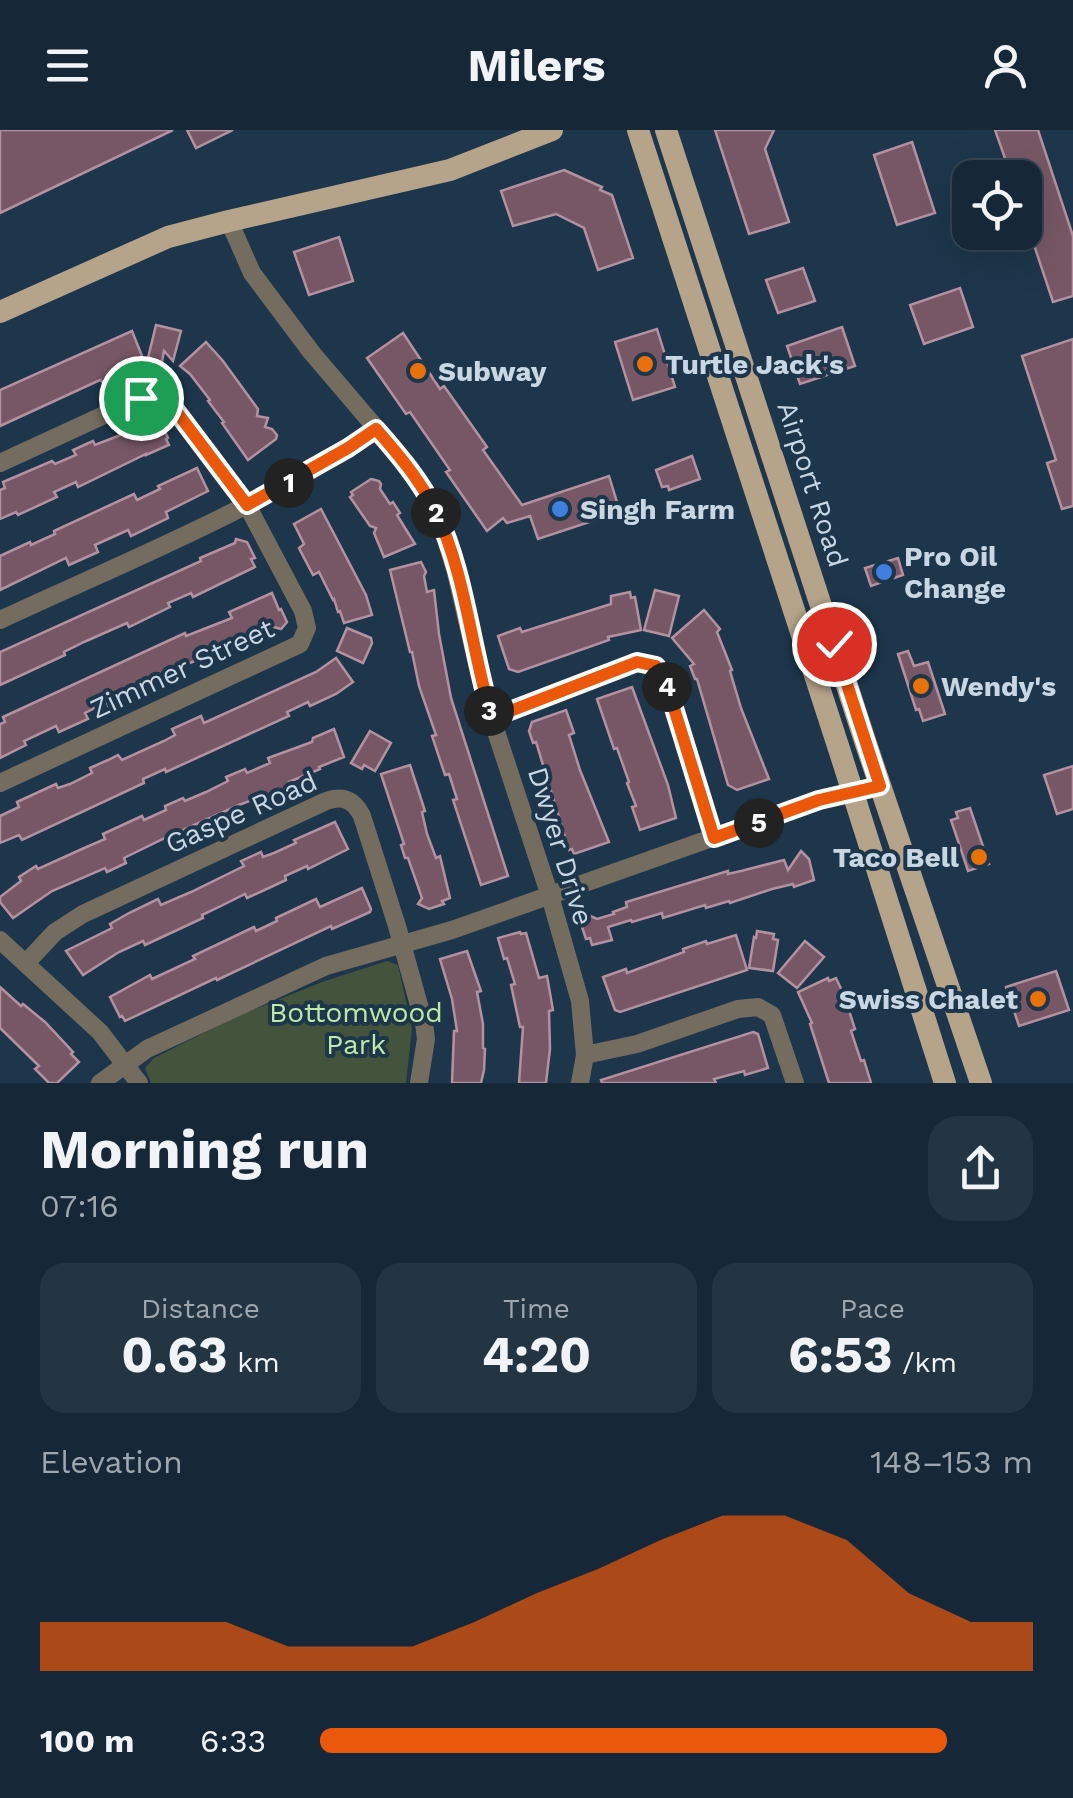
<!DOCTYPE html>
<meta charset="utf-8">
<style>
:root{--surface:#162838;--page:#233443;--text:#f1f3f6;--muted:#9ea6ae;--line:#354453;--accent:#ea580c}
body{margin:0;font-family:"Work Sans",sans-serif;background:var(--page);color:var(--text);height:100vh;display:flex;flex-direction:column;font-size:38px;white-space:nowrap}
*{box-sizing:border-box;margin:0}
p{font-size:32px;color:var(--muted)}
.icon{flex:none;width:55px;height:55px;fill:none;stroke:currentColor;stroke-width:2;stroke-linecap:round;stroke-linejoin:round}
.map{position:relative;height:953px;overflow:hidden}
.details{display:flex;flex-direction:column;background:var(--surface);flex:1}
.details>*{flex:none}
.tools{position:absolute;left:952px;top:30px;display:grid;gap:20px}
.tools a{display:grid;place-items:center;width:90px;height:90px;border-radius:20px;background:var(--surface);box-shadow:0 10px 40px #0002,0 0 0 2px var(--line);font-size:50px}
.pin{position:absolute;display:grid;place-items:center;width:85px;height:85px;color:#fff;margin:-42px;border:5px solid #fff;border-radius:50%;box-shadow:0 2px 10px #0007}
.km{position:absolute;width:50px;height:50px;margin:-25px;border-radius:50%;background:#222;color:#fff;font-size:28px;line-height:50px;text-align:center}
.round{display:grid;place-items:center;flex:none;width:105px;height:105px;border-radius:30px;background:var(--page)}
.head{display:flex;align-items:center;justify-content:space-between;height:170px;padding:0 40px}
h1{font-size:55px;font-weight:700;line-height:75px}
.figures{display:grid;grid-template-columns:repeat(3,1fr);gap:15px;height:170px;padding:10px 40px}
.figures div{display:grid;align-content:center;border-radius:25px;background:var(--page);text-align:center}
.figures b{font-size:50px;font-weight:700}
.figures small{font-size:28px;font-weight:400}
.figures p{font-size:28px}
.chart{height:280px;padding:20px 40px}
.chart p{display:flex;justify-content:space-between}
.chart svg{width:100%;height:180px;margin-top:10px;fill:var(--accent);opacity:.7}
ul{padding:0 40px;list-style:none;font-size:32px}
li{display:grid;grid-template-columns:160px 120px 1fr;align-items:center;height:75px}
li i{height:25px;border-radius:12px;background:var(--accent)}
header{display:flex;justify-content:space-between;align-items:center;height:130px;padding:0 40px;background:var(--surface);font-size:45px;font-weight:700}
.map>svg:first-child{display:block}
.green{fill:#44543c}
.building{fill:#775766;stroke:#b491a1;stroke-width:2.5}
.lines{fill:none;stroke-linecap:round;stroke-linejoin:round}
.minor{stroke:#756c60;stroke-width:18}
.major{stroke:#b5a38a;stroke-width:22}
.route-casing{stroke:#fff;stroke-width:20}
.route{stroke:#ea580c;stroke-width:12}
.food-dot{fill:#e8710a;stroke:#1d364b;stroke-width:4}
.shop-dot{fill:#3f7fe0;stroke:#1d364b;stroke-width:4}
.labels{text-anchor:middle;stroke-width:8;stroke-linejoin:round;paint-order:stroke}
.poi-label{font-size:28px;font-weight:bold;fill:#c9d7e4;stroke:#1d364b;text-anchor:start}
.street-label{font-size:28px;fill:#c9d7e4;stroke:#1d364b}
.park-label{font-size:28px;fill:#beeaa6;stroke:#1d364b}
</style>
<header><svg class="icon" aria-label="menu" viewBox="0 0 24 24"><path d="M4 6h16M4 12h16M4 18h16"/></svg>Milers<svg class="icon" aria-label="person" viewBox="0 0 24 24"><circle cx="12" cy="8" r="4"/><path d="M4 21q1-7 8-7t8 7"/></svg></header>
<div class="map">
<svg width="1073" height="953" viewBox="0 0 1073 953">
<rect width="100%" height="100%" fill="#1d364b"/>
<path class="green" d="M 387,831 L 398,835 L 412,899 L 406,953 L 151,953 L 145,938 L 154,928 L 238,886 L 322,852 Z"/>
<g class="building">
<path d="M 0,0 L 173,0 L 0,83 Z"/>
<path d="M 187,0 L 233,0 L 196,18 Z"/>
<path d="M 715,0 L 774,0 L 765,19 L 789,92 L 749,104 Z"/>
<path d="M 995,0 L 1038,0 L 1073,106 L 1073,166 L 1053,172 L 1025,88 L 1025,48 L 1012,48 Z"/>
<path d="M 912,12 L 935,83 L 897,95 L 874,25 Z"/>
<path d="M 564,40 L 602,57 L 600,60 L 612,65 L 633,128 L 598,140 L 584,98 L 556,84 L 513,96 L 501,61 Z"/>
<path d="M 339,107 L 353,151 L 309,165 L 294,122 Z"/>
<path d="M 803,138 L 815,171 L 778,183 L 766,150 Z"/>
<path d="M 960,158 L 973,197 L 924,214 L 910,175 Z"/>
<path d="M 156,195 L 181,201 L 173,231 L 164,221 L 162,232 L 148,228 Z"/>
<path d="M 842,197 L 855,236 L 800,254 L 787,216 Z"/>
<path d="M 657,199 L 675,257 L 633,270 L 615,212 Z"/>
<path d="M 132,201 L 144,231 L 132,235 L 134,241 L 122,245 L 120,241 L 107,247 L 104,253 L 100,250 L 0,296 L 0,260 Z"/>
<path d="M 403,203 L 440,259 L 444,256 L 487,317 L 483,320 L 522,375 L 609,346 L 620,382 L 538,409 L 530,386 L 507,393 L 503,388 L 487,401 L 446,342 L 450,340 L 410,282 L 406,284 L 367,228 Z"/>
<path d="M 1073,209 L 1073,376 L 1062,379 L 1047,333 L 1056,330 L 1022,226 Z"/>
<path d="M 206,212 L 223,231 L 258,279 L 257,286 L 268,288 L 265,297 L 272,299 L 277,305 L 276,309 L 248,330 L 222,293 L 224,292 L 208,271 L 210,270 L 190,244 L 180,236 Z"/>
<path d="M 150,286 L 160,290 L 168,308 L 166,309 L 169,315 L 146,325 L 146,324 L 78,357 L 76,352 L 54,362 L 57,367 L 18,385 L 16,382 L 0,389 L 0,360 L 5,358 L 3,352 L 52,331 L 55,334 L 76,325 L 73,320 L 93,311 L 95,315 L 118,306 L 148,292 Z"/>
<path d="M 692,326 L 700,349 L 669,360 L 668,356 L 662,357 L 656,340 Z"/>
<path d="M 197,338 L 208,361 L 166,382 L 168,388 L 131,406 L 128,400 L 95,415 L 98,422 L 69,435 L 66,428 L 0,460 L 0,426 L 30,412 L 31,415 L 55,404 L 54,401 L 134,364 L 137,370 L 160,359 L 158,356 Z"/>
<path d="M 371,349 L 379,351 L 381,354 L 380,359 L 390,374 L 393,372 L 400,383 L 397,385 L 415,414 L 384,427 L 374,403 L 376,398 L 370,396 L 350,367 L 353,365 L 351,362 Z"/>
<path d="M 321,379 L 366,465 L 372,485 L 344,493 L 340,481 L 338,482 L 334,469 L 333,470 L 319,442 L 313,445 L 299,418 L 304,414 L 294,394 Z"/>
<path d="M 236,409 L 247,412 L 255,428 L 251,429 L 255,437 L 193,467 L 191,463 L 168,473 L 170,477 L 129,497 L 127,493 L 84,512 L 64,522 L 65,525 L 0,555 L 0,522 L 201,431 L 200,428 L 235,413 Z"/>
<path d="M 898,428 L 903,445 L 871,456 L 865,438 Z"/>
<path d="M 421,432 L 426,442 L 424,446 L 427,462 L 434,460 L 439,504 L 451,568 L 508,746 L 481,755 L 453,670 L 457,669 L 449,644 L 445,645 L 432,606 L 436,605 L 419,556 L 412,522 L 410,522 L 390,440 Z"/>
<path d="M 655,460 L 679,466 L 669,506 L 644,500 Z"/>
<path d="M 630,462 L 631,468 L 635,467 L 641,500 L 608,507 L 609,510 L 518,542 L 509,539 L 498,506 L 520,498 L 522,502 L 611,474 L 611,466 Z"/>
<path d="M 272,463 L 279,480 L 281,479 L 287,492 L 281,499 L 270,496 L 250,505 L 253,509 L 227,521 L 225,517 L 146,553 L 147,555 L 137,559 L 138,562 L 128,567 L 129,569 L 109,578 L 107,572 L 85,583 L 88,589 L 59,602 L 56,596 L 24,611 L 26,615 L 0,628 L 0,594 L 5,592 L 3,587 L 185,503 L 186,506 L 232,488 L 229,482 Z"/>
<path d="M 704,480 L 720,499 L 717,502 L 732,540 L 730,541 L 741,578 L 769,649 L 737,660 L 728,655 L 697,549 L 695,549 L 690,536 L 694,534 L 672,508 Z"/>
<path d="M 347,498 L 371,508 L 372,513 L 363,533 L 337,521 Z"/>
<path d="M 908,521 L 914,536 L 928,532 L 945,584 L 923,591 L 919,579 L 916,580 L 898,524 Z"/>
<path d="M 336,528 L 353,552 L 336,564 L 310,576 L 308,572 L 287,582 L 289,586 L 247,605 L 166,642 L 165,639 L 143,649 L 144,653 L 22,710 L 19,705 L 0,713 L 0,686 L 19,677 L 17,672 L 56,654 L 58,658 L 70,654 L 92,643 L 90,638 L 108,630 L 118,625 L 122,630 L 164,611 L 175,605 L 172,599 L 201,586 L 204,593 L 316,542 Z"/>
<path d="M 632,557 L 668,655 L 676,688 L 640,700 L 632,677 L 636,676 L 627,653 L 629,652 L 617,618 L 614,619 L 597,569 Z"/>
<path d="M 566,580 L 574,603 L 569,605 L 580,640 L 609,712 L 574,724 L 572,719 L 569,720 L 536,612 L 533,613 L 529,601 L 532,592 Z"/>
<path d="M 334,599 L 344,627 L 319,637 L 320,639 L 289,652 L 291,657 L 262,670 L 260,667 L 239,675 L 163,709 L 124,728 L 126,733 L 107,742 L 105,738 L 52,761 L 13,788 L 0,772 L 0,767 L 21,751 L 19,747 L 36,736 L 38,739 L 82,719 L 105,709 L 103,704 L 142,686 L 144,690 L 166,680 L 165,676 L 183,668 L 185,671 L 206,662 L 228,651 L 226,647 L 245,639 L 247,643 L 270,633 L 268,628 L 312,612 L 313,608 Z"/>
<path d="M 370,601 L 391,613 L 375,641 L 364,635 L 362,639 L 351,633 Z"/>
<path d="M 410,635 L 425,681 L 422,682 L 427,704 L 436,728 L 440,726 L 450,768 L 442,771 L 444,774 L 429,779 L 418,774 L 422,768 L 408,728 L 405,728 L 401,715 L 404,714 L 381,644 Z"/>
<path d="M 1073,636 L 1073,679 L 1057,684 L 1044,645 Z"/>
<path d="M 970,678 L 989,734 L 968,741 L 951,690 L 958,688 L 956,682 Z"/>
<path d="M 335,692 L 348,719 L 308,739 L 307,736 L 285,746 L 286,750 L 271,757 L 247,768 L 245,764 L 223,775 L 202,785 L 203,788 L 145,815 L 143,811 L 119,822 L 83,845 L 66,821 L 112,798 L 110,794 L 129,783 L 158,769 L 161,775 L 191,762 L 244,736 L 241,731 L 261,722 L 263,727 L 274,723 L 296,713 L 294,710 Z"/>
<path d="M 801,721 L 809,729 L 814,750 L 794,757 L 793,754 L 772,759 L 730,773 L 729,771 L 706,778 L 705,775 L 663,788 L 662,783 L 632,792 L 631,790 L 608,797 L 612,810 L 592,815 L 590,808 L 586,809 L 581,794 L 586,784 L 597,789 L 614,784 L 613,782 L 627,777 L 626,772 L 728,741 L 728,744 L 741,741 L 784,730 L 788,740 Z"/>
<path d="M 362,758 L 371,779 L 370,782 L 332,799 L 331,796 L 217,850 L 216,848 L 125,891 L 122,886 L 120,887 L 110,867 L 150,845 L 152,849 L 195,829 L 193,826 L 254,797 L 256,801 L 277,791 L 276,788 L 316,769 L 320,777 Z"/>
<path d="M 757,801 L 774,804 L 773,809 L 778,810 L 773,841 L 749,838 L 754,807 L 756,808 Z"/>
<path d="M 520,802 L 521,804 L 526,803 L 539,848 L 547,846 L 553,880 L 549,881 L 550,919 L 546,953 L 519,953 L 523,897 L 520,897 L 511,855 L 515,854 L 507,828 L 504,829 L 498,808 Z"/>
<path d="M 736,805 L 747,840 L 620,882 L 615,880 L 603,847 L 626,839 L 627,843 L 684,822 L 683,819 L 706,811 L 707,814 Z"/>
<path d="M 805,811 L 824,827 L 797,858 L 778,843 Z"/>
<path d="M 467,821 L 481,861 L 477,862 L 483,894 L 483,918 L 485,919 L 484,940 L 481,953 L 452,953 L 454,901 L 457,901 L 452,869 L 440,829 Z"/>
<path d="M 1056,841 L 1069,880 L 1019,896 L 1006,857 Z"/>
<path d="M 828,848 L 829,851 L 836,848 L 844,865 L 855,899 L 851,901 L 861,931 L 864,930 L 871,953 L 829,953 L 810,894 L 812,893 L 798,862 Z"/>
<path d="M 0,857 L 21,876 L 23,874 L 45,892 L 73,922 L 71,924 L 79,932 L 57,953 L 49,953 L 35,939 L 39,936 L 0,898 Z"/>
<path d="M 753,902 L 758,904 L 768,938 L 745,945 L 744,941 L 714,949 L 716,953 L 602,953 L 601,950 Z"/>
</g>
<g class="lines">
<g class="minor">
<path d="M 229,91 L 252,143 L 312,223 L 405,332 L 434,377 L 442,397 L 455,439 L 485,568 L 550,766 L 580,871 L 585,925 L 580,953"/>
<path d="M 0,333 L 141,268 C 155,265 165,267 174,278 L 247,375 L 303,481 L 307,498 L 300,514 L 0,653"/>
<path d="M 0,490 C 127,431 260,378 376,299"/>
<path d="M 492,588 L 637,533 L 656,536 L 665,549 L 713,708"/>
<path d="M 0,810 L 100,902 L 139,953"/>
<path d="M 26,833 L 55,802 L 83,784 L 324,672 C 341,665 353,668 362,686 L 397,796 L 424,893 L 426,909 L 419,953"/>
<path d="M 585,925 L 637,914 L 738,879 L 758,877 L 772,885 L 795,953"/>
<path d="M 100,953 L 147,919 L 326,836 L 452,800 L 819,670 L 880,655"/>
</g>
<g class="major">
<path d="M 638,0 L 840,622 L 945,953"/>
<path d="M 666,0 L 866,614 L 981,953"/>
<path d="M 0,182 L 168,107 L 229,91 L 450,40 L 552,0"/>
</g>
</g>
<g class="lines">
<g class="route-casing">
<path id="route" d="M 141,268 L 159,267 L 170,273 L 247,375 L 348,318 L 376,299 C 398,324 420,350 435,380 C 466,444 471,520 492,588 L 637,532 L 656,536 L 665,549 L 714,708 L 819,670 L 880,656 L 834,514"/>
</g>
<use href="#route" class="route"/>
</g>
<g class="food-dot">
<circle cx="645" cy="234" r="10"/>
<circle cx="418" cy="241" r="10"/>
<circle cx="921" cy="556" r="10"/>
<circle cx="979" cy="727" r="10"/>
<circle cx="1038" cy="869" r="10"/>
</g>
<g class="shop-dot">
<circle cx="560" cy="379" r="10"/>
<circle cx="884" cy="442" r="10"/>
</g>
<g class="labels">
<g class="poi-label">
<text x="665" y="244">Turtle Jack's</text>
<text x="438" y="251">Subway</text>
<text x="580" y="389">Singh Farm</text>
<text x="904" y="436">Pro Oil<tspan x="904" dy="32">Change</tspan></text>
<text x="941" y="566">Wendy's</text>
<text x="959" y="737" text-anchor="end">Taco Bell</text>
<text x="1018" y="879" text-anchor="end">Swiss Chalet</text>
</g>
<g class="street-label">
<text transform="translate(813 354) rotate(72)" y="10">Airport Road</text>
<text transform="translate(182 538) rotate(-25)" y="10">Zimmer Street</text>
<text transform="translate(241 682) rotate(-24)" y="10">Gaspe Road</text>
<text transform="translate(561 716) rotate(73)" y="10">Dwyer Drive</text>
</g>
<g class="park-label">
<text x="356" y="892">Bottomwood<tspan x="356" dy="32">Park</tspan></text>
</g>
</g>
</svg>
<div class="tools">
<a><svg class="icon" aria-label="locate" viewBox="0 0 24 24"><circle cx="12" cy="12" r="6"/><path d="M12 2v4M12 18v4M2 12h4M18 12h4"/></svg></a>
</div>
<div class="pin" style="left:141px;top:268px;background:#1e9e55"><svg class="icon" aria-label="arrive" viewBox="0 0 24 24"><path d="M6 21V4h12l-3 4 3 4H6"/></svg></div>
<div class="pin" style="left:834px;top:514px;background:#d93025"><svg class="icon" aria-label="check" viewBox="0 0 24 24"><path d="M5 12l5 5 9-10"/></svg></div>
<b class="km" style="left:289px;top:353px">1</b>
<b class="km" style="left:436px;top:383px">2</b>
<b class="km" style="left:489px;top:581px">3</b>
<b class="km" style="left:667px;top:557px">4</b>
<b class="km" style="left:759px;top:693px">5</b>
</div>
<section class="details">
<div class="head"><div><h1>Morning run</h1><p>07:16</p></div><a class="round"><svg class="icon" aria-label="share" viewBox="0 0 24 24"><path d="M12 15V3M7 8l5-5 5 5M5 13v7h14v-7"/></svg></a></div>
<div class="figures">
<div><p>Distance</p><b>0.63<small> km</small></b></div>
<div><p>Time</p><b>4:20</b></div>
<div><p>Pace</p><b>6:53<small> /km</small></b></div>
</div>
<div class="chart"><p><span>Elevation</span>148–153 m</p>
<svg viewBox="0 0 160 44" preserveAspectRatio="none"><path d="M0 44V32L10 32L20 32L30 32L40 38L50 38L60 38L70 32L80 25L90 19L100 12L110 6L120 6L130 12L140 25L150 32L160 32V44z"/></svg>
</div>
<ul>
<li><b>100 m</b>6:33<i style="width:88%"></i></li>
</ul>
</section>
